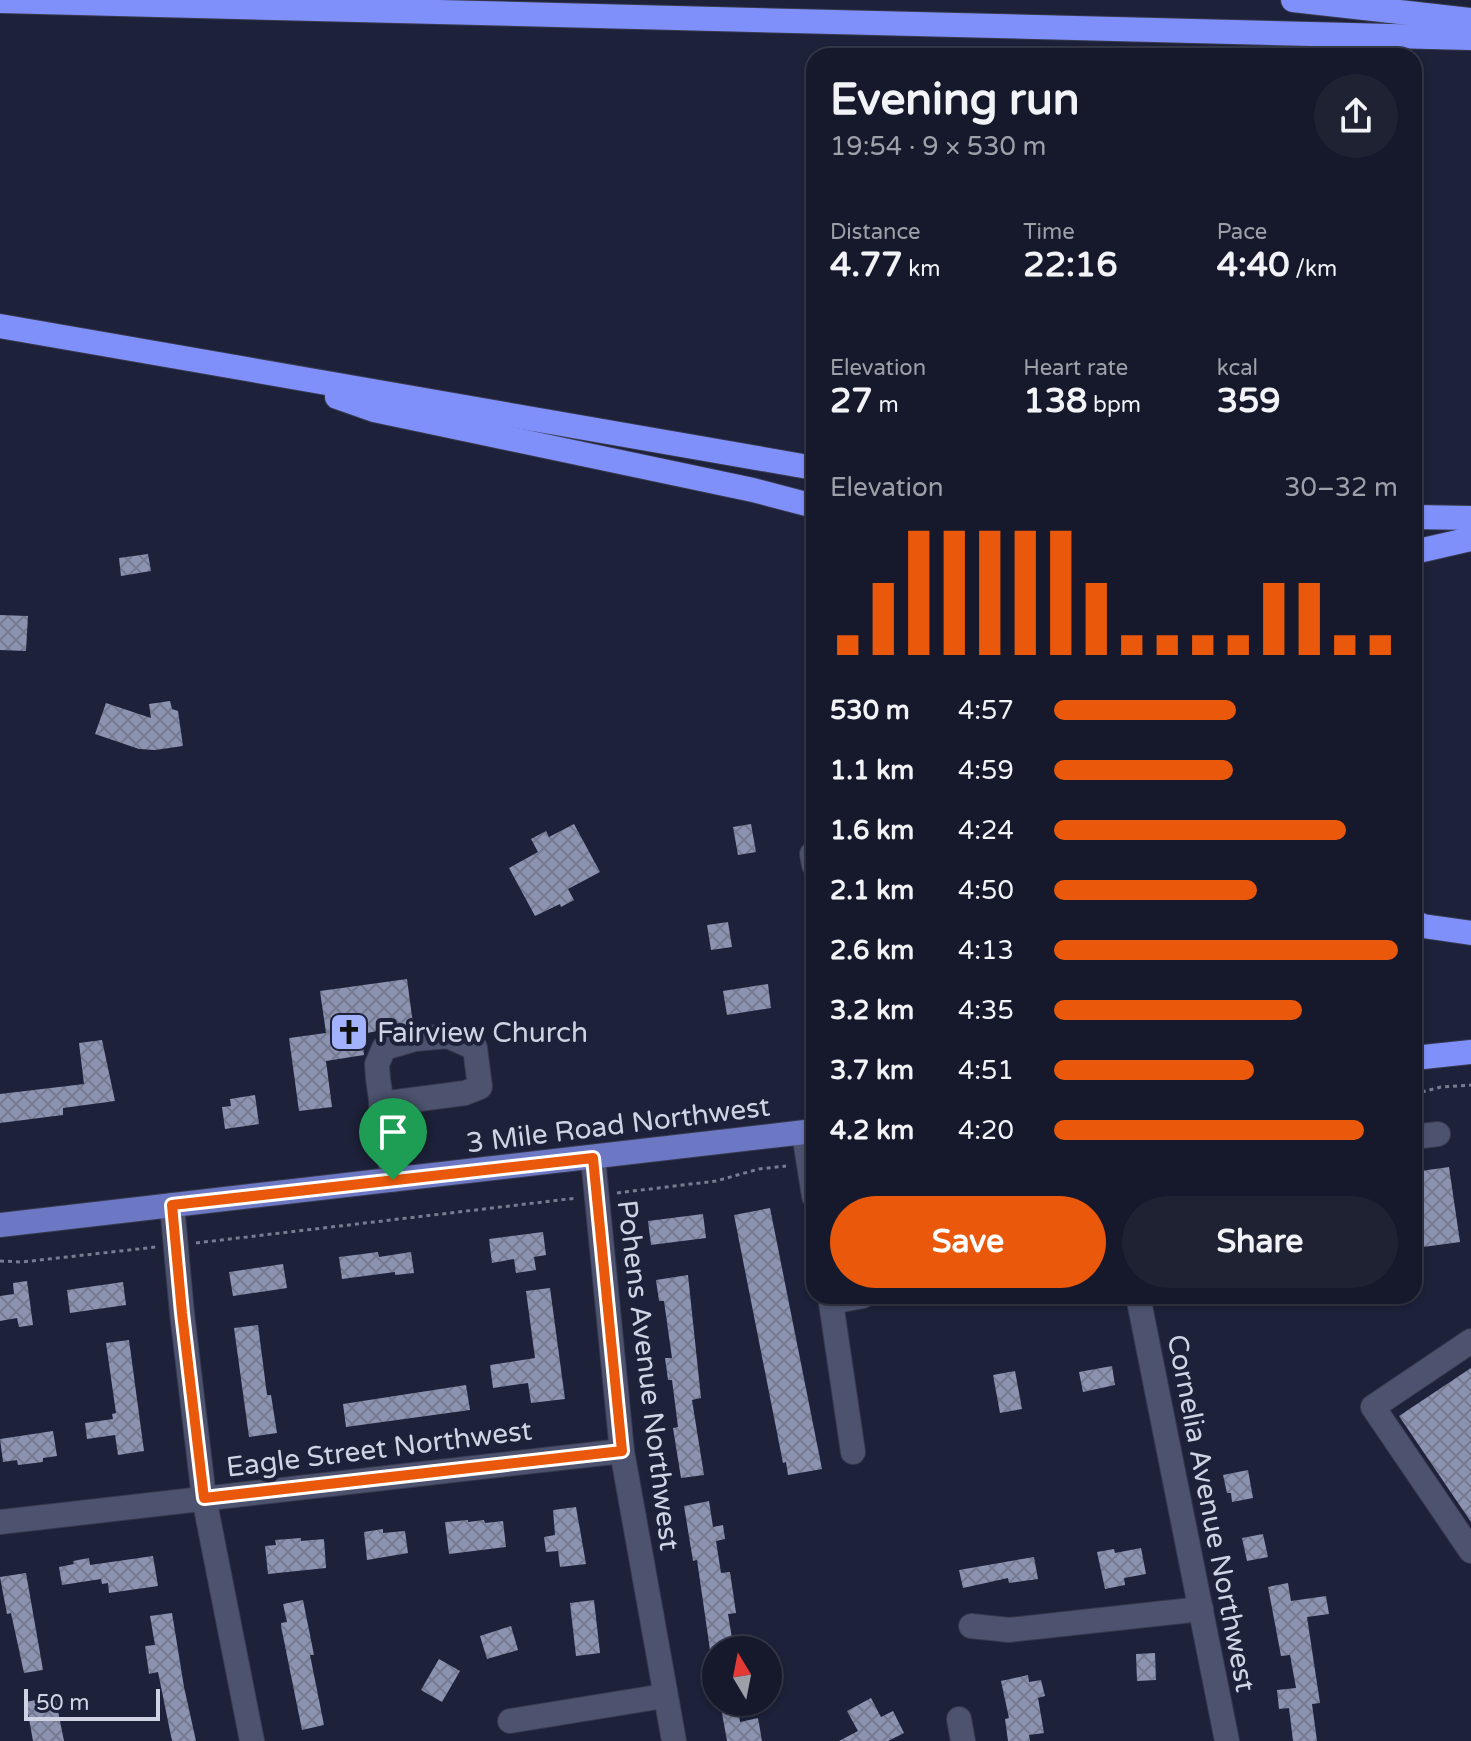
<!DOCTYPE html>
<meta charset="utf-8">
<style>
:root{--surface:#16192b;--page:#1f2233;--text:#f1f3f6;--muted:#9ea0a9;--line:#353847;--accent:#ea580c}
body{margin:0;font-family:"Varela Round",sans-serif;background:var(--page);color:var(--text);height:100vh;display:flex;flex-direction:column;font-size:30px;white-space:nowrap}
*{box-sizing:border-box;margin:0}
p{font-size:26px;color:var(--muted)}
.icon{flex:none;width:44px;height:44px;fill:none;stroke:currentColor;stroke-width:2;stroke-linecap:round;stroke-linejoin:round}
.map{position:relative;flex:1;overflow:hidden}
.drawer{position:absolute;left:806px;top:48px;width:616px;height:1256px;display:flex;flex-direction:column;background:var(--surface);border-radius:24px;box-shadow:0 2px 6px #0004,0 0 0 2px var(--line)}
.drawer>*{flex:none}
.needle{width:52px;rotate:350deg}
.controls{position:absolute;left:702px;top:1636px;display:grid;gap:16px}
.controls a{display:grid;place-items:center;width:80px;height:80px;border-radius:50%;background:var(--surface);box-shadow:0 2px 6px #0004,0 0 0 2px var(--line);font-size:40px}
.scale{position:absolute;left:24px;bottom:20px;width:136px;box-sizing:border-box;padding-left:8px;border:4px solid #cfd3e3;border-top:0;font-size:22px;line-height:28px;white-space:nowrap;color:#cfd3e3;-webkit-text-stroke:6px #1d2139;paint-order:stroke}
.pin{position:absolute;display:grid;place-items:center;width:68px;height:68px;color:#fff;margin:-82px -34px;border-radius:50% 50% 50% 0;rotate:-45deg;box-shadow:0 0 8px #0007}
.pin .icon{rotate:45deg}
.round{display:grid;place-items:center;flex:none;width:84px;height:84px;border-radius:42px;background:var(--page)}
.overview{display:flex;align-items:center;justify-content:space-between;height:136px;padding:0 24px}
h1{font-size:44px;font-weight:800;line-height:60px}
.stats{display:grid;grid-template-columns:repeat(3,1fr);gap:12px;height:136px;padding:8px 24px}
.stats div{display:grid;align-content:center}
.stats b{font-size:34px;font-weight:800}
.stats small{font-size:22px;font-weight:400}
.stats p{font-size:22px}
.chart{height:224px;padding:16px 24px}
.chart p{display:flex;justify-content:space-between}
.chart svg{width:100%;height:144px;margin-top:8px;stroke:var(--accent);stroke-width:6}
.button{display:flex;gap:16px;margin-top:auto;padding:16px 24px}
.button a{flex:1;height:92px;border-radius:48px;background:var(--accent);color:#fff;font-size:32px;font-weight:800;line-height:92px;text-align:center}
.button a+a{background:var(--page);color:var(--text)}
ul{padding:0 24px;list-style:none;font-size:26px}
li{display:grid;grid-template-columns:128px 96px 1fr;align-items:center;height:60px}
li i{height:20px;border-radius:10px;background:var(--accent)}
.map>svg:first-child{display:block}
.building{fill:url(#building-cross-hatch)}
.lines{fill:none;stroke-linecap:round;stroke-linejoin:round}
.minor-casing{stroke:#383a4e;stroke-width:26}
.major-casing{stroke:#383a4e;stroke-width:26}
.highway-casing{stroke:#383a4e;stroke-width:26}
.path{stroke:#787c90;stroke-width:3;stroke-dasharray:4 4;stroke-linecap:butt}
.minor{stroke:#4d536f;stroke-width:24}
.major{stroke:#6c78c3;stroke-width:24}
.highway{stroke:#8090fb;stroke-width:24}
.route-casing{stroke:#fff;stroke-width:16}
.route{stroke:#ea580c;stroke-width:10}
.labels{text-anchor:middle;stroke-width:8;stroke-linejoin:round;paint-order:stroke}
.poi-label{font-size:28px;fill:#cfd3e3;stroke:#1d2139;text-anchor:start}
.street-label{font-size:28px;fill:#cfd3e3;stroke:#1d2139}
</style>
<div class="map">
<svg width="1471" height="1741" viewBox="0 0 1471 1741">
<defs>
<pattern id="building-cross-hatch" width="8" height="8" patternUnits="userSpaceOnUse" patternTransform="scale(2)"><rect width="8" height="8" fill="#8c93b1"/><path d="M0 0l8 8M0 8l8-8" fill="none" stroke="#757a90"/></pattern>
</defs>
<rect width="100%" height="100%" fill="#1d2139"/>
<g class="building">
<path d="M 148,554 L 151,571 L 121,576 L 119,558 Z"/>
<path d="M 0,615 L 28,616 L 26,651 L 0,650 Z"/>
<path d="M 170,701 L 172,709 L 178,711 L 183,746 L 155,750 L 139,749 L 95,734 L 106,703 L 151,718 L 149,704 Z"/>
<path d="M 574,824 L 600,872 L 568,889 L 574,900 L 561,907 L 560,904 L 535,916 L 509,868 L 538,852 L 531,839 L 546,831 L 549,837 Z"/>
<path d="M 751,824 L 756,852 L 738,855 L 733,827 Z"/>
<path d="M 728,922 L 732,947 L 711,950 L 707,925 Z"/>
<path d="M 407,979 L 413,1024 L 362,1034 L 364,1055 L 326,1061 L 332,1107 L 299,1111 L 289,1038 L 326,1033 L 320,991 Z"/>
<path d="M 768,984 L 771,1008 L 727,1015 L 723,991 Z"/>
<path d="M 102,1040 L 115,1101 L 63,1108 L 63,1115 L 0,1123 L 0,1094 L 84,1084 L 79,1043 Z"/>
<path d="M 255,1095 L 259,1124 L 225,1129 L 222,1107 L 231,1106 L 230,1099 Z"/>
<path d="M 1449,1167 L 1460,1242 L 1423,1247 L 1419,1219 L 1414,1220 L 1414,1201 L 1417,1200 L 1414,1172 Z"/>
<path d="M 770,1208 L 822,1469 L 788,1475 L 786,1462 L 783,1463 L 734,1215 Z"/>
<path d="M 703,1214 L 706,1238 L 651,1245 L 648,1221 Z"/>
<path d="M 543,1232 L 546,1255 L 534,1257 L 536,1270 L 516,1273 L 514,1259 L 492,1263 L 489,1239 Z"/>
<path d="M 378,1252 L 379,1257 L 411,1252 L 414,1273 L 395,1275 L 395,1272 L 342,1279 L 339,1257 Z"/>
<path d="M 283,1264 L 287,1288 L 233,1296 L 229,1272 Z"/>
<path d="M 688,1275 L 701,1398 L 692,1400 L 704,1475 L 681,1478 L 673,1428 L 678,1427 L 672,1380 L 668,1380 L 665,1358 L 672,1358 L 664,1301 L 659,1301 L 656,1280 Z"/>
<path d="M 27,1281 L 33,1325 L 19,1327 L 17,1318 L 0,1321 L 0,1296 L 14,1294 L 13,1283 Z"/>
<path d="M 123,1282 L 126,1305 L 70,1313 L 67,1290 Z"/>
<path d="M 550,1288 L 565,1399 L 531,1403 L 528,1383 L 493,1388 L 490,1365 L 535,1358 L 526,1291 Z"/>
<path d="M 258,1325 L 267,1395 L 271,1395 L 277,1433 L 249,1437 L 234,1328 Z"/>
<path d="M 129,1340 L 144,1451 L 118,1455 L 115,1435 L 87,1439 L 85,1423 L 113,1419 L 112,1414 L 116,1413 L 106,1343 Z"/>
<path d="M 1112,1366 L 1115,1385 L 1083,1392 L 1079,1372 Z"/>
<path d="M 1471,1368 L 1471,1522 L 1399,1416 Z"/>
<path d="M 1015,1371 L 1022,1409 L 1000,1413 L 993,1375 Z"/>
<path d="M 466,1385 L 470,1410 L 346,1427 L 343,1404 Z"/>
<path d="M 53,1431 L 57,1456 L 43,1458 L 43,1462 L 18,1465 L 17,1460 L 3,1462 L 0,1439 Z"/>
<path d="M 1248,1470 L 1253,1498 L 1232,1502 L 1231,1493 L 1227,1493 L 1223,1475 Z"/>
<path d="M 709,1501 L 713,1527 L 723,1525 L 725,1539 L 716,1541 L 721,1573 L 730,1572 L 736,1613 L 728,1614 L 734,1650 L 710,1650 L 697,1560 L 693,1561 L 684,1506 Z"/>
<path d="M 576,1507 L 586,1564 L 560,1567 L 558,1551 L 546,1552 L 544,1537 L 555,1535 L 553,1510 Z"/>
<path d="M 468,1520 L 468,1522 L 484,1520 L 485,1523 L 503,1521 L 506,1547 L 449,1554 L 445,1522 Z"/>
<path d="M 383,1529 L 383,1533 L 405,1531 L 408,1553 L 367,1560 L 364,1532 Z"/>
<path d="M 1263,1534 L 1268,1557 L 1247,1561 L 1242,1538 Z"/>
<path d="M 301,1538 L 301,1541 L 324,1539 L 326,1568 L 268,1574 L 265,1546 L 276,1545 L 275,1540 Z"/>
<path d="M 1141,1548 L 1146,1574 L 1124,1578 L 1125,1585 L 1105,1589 L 1097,1552 L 1114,1549 L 1115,1553 Z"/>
<path d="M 153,1556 L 158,1586 L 109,1593 L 108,1583 L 102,1584 L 101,1579 L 62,1585 L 59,1567 L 74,1564 L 73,1561 L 89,1558 L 90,1565 Z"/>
<path d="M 1034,1557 L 1038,1579 L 1009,1583 L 1008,1578 L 963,1588 L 959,1570 Z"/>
<path d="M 26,1573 L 43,1670 L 24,1673 L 11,1613 L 7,1614 L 0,1577 Z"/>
<path d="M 1288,1583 L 1291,1601 L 1326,1596 L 1329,1614 L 1307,1617 L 1320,1703 L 1312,1704 L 1317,1741 L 1293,1741 L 1289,1708 L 1279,1709 L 1277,1690 L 1296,1688 L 1290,1655 L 1281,1656 L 1268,1587 Z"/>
<path d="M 303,1600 L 314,1655 L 310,1655 L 324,1725 L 302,1730 L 281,1626 L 281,1623 L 287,1622 L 283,1604 Z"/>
<path d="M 594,1600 L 600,1653 L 576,1656 L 570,1603 Z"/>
<path d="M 172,1613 L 184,1687 L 196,1741 L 172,1741 L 158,1672 L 149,1674 L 145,1646 L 155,1645 L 150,1616 Z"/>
<path d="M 511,1626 L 518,1650 L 487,1659 L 480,1636 Z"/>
<path d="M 1155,1653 L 1156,1680 L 1137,1681 L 1136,1654 Z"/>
<path d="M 439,1659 L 460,1671 L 442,1702 L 421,1690 Z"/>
<path d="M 1028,1675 L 1029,1682 L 1041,1680 L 1045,1696 L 1038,1698 L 1044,1733 L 1029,1735 L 1030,1741 L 1008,1741 L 1005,1719 L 1009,1718 L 1001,1681 Z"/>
<path d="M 55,1696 L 64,1741 L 33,1741 L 26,1702 Z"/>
<path d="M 871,1698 L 881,1717 L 893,1711 L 904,1733 L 888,1741 L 839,1741 L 858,1731 L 847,1711 Z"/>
<path d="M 720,1702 L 737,1702 L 740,1722 L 758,1718 L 762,1741 L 727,1741 Z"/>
</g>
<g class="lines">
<g class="minor-casing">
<g id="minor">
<path d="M 812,854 L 814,865"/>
<path d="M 381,1104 L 465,1093 L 480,1087 L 475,1048 L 448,1036 L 415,1039 L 384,1048 L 377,1064 L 378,1079 L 393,1180"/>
<path d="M 804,1133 L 814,1196"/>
<path d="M 1414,1137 L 1438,1134"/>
<path d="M 593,1158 L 622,1451 L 674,1741"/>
<path d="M 172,1205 L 182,1313 L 204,1498 L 252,1741"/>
<path d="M 830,1296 L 853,1452"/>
<path d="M 1138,1296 L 1227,1741"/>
<path d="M 831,1302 L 863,1296"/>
<path d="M 1471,1341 L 1373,1407 L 1471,1551"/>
<path d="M 0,1522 L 622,1451"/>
<path d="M 971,1626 L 1009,1630 L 1201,1609"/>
<path d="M 959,1719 L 963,1741"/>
<path d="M 510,1721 L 664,1696"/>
</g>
</g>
<g class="major-casing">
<path id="major" d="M 0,1225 L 814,1131"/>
</g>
<g class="highway-casing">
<g id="highway">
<path d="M 1293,0 L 1471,20"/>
<path d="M 0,1 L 1471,38"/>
<path d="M 0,326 L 814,468"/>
<path d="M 337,397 L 374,410 L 753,490 L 814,506"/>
<path d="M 1414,517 L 1471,518"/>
<path d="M 1414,552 L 1471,539"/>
<path d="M 1414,922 L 1423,926 L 1471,933"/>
<path d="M 1414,1058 L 1471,1052"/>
</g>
</g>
<g class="path">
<path d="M 1414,1094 L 1441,1087 L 1471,1085"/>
<path d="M 617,1193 L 716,1181 L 759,1169 L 786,1166"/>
<path d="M 196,1243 L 577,1198"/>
<path d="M 0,1261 L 22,1262 L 156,1247"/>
</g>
<use href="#minor" class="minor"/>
<use href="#major" class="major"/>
<use href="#highway" class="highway"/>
</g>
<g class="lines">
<g class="route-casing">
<path id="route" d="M 593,1158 L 622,1451 L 204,1498 L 182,1313 L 172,1205 Z"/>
</g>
<use href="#route" class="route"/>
</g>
<defs>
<g id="church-square" transform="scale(2)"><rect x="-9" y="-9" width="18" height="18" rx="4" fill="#a3b2fd" stroke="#1d2139"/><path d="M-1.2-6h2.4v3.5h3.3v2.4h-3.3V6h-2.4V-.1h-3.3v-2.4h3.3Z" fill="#111"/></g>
</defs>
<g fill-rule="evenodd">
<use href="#church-square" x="349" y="1032"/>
</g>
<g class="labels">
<g class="poi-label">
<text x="377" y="1042">Fairview Church</text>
</g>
<g class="street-label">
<text transform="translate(618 1124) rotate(-7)" y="10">3 Mile Road Northwest</text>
<text transform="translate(649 1375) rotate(83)" y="10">Pohens Avenue Northwest</text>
<text transform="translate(379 1448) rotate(-7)" y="10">Eagle Street Northwest</text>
<text transform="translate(1212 1513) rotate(79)" y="10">Cornelia Avenue Northwest</text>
</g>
</g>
</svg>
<div class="controls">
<a><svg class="needle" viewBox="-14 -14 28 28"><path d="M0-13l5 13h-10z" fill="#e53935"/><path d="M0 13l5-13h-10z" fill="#9ea0a9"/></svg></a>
</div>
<div class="scale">50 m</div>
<div class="pin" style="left:393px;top:1180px;background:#1e9e55"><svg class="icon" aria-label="arrive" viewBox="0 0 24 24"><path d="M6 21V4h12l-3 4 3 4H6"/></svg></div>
<section class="drawer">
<div class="overview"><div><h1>Evening run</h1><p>19:54 · 9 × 530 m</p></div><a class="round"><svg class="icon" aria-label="share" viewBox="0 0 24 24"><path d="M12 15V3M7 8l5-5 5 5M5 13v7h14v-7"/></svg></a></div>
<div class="stats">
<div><p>Distance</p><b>4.77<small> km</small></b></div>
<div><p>Time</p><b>22:16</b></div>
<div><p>Pace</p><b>4:40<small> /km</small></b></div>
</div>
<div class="stats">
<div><p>Elevation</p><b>27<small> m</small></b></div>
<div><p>Heart rate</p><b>138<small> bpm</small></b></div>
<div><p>kcal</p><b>359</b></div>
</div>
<div class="chart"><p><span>Elevation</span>30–32 m</p>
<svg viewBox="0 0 160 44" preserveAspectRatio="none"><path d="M5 44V38M15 44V22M25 44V6M35 44V6M45 44V6M55 44V6M65 44V6M75 44V22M85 44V38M95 44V38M105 44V38M115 44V38M125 44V22M135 44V22M145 44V38M155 44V38"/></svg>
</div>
<ul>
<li><b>530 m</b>4:57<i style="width:53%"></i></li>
<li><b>1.1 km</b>4:59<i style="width:52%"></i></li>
<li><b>1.6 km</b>4:24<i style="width:85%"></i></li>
<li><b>2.1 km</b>4:50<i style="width:59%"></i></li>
<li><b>2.6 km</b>4:13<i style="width:100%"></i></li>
<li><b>3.2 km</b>4:35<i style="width:72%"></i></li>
<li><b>3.7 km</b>4:51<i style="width:58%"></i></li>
<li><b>4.2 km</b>4:20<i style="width:90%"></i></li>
</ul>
<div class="button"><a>Save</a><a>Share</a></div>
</section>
</div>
